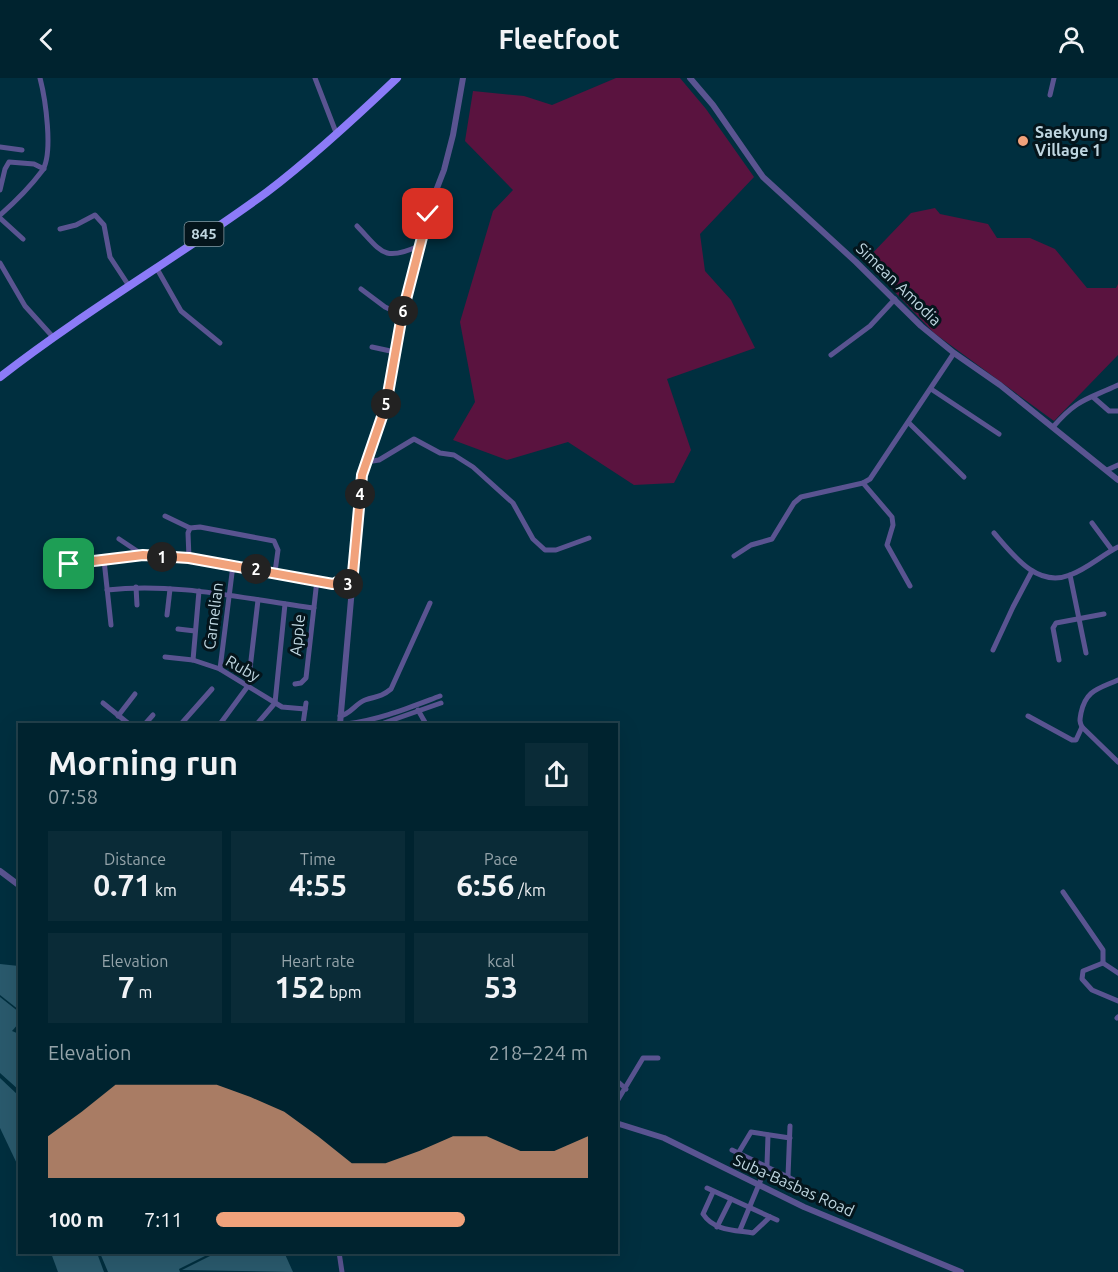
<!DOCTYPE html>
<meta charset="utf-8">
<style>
:root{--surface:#00232f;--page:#0a2b37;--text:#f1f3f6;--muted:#95a4aa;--line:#22404b;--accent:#f1a27b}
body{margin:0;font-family:Ubuntu,sans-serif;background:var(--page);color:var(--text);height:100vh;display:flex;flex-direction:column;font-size:22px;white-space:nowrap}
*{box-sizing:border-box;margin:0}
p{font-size:20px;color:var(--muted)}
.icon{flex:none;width:33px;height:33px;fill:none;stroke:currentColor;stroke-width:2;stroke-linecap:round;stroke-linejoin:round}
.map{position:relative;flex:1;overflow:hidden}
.sheet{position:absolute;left:18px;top:645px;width:600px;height:531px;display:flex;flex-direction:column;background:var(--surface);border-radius:0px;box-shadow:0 6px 24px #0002,0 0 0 2px var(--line)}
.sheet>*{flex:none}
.pin{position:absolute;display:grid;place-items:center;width:51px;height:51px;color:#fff;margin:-26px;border-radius:12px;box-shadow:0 3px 9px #0006}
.km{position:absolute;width:30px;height:30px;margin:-15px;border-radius:50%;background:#222;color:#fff;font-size:16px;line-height:30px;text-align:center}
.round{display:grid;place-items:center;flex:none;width:63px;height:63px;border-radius:0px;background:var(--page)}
.headline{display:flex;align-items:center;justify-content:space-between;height:102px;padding:0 30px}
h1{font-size:33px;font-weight:700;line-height:45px}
.stats{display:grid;grid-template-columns:repeat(3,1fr);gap:9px;height:102px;padding:6px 30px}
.stats div{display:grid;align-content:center;border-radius:0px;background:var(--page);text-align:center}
.stats b{font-size:30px;font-weight:700}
.stats small{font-size:16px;font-weight:400}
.stats p{font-size:16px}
.chart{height:168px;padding:12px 30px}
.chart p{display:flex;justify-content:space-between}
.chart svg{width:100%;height:108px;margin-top:6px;fill:var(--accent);opacity:.7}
ul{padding:0 30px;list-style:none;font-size:20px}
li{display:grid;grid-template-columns:96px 72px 1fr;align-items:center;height:45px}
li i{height:15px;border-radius:8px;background:var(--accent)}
header{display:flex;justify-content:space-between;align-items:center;height:78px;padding:0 30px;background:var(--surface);font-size:27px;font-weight:700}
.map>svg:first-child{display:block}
.green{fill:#5a133f}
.water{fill:#2a5a6d}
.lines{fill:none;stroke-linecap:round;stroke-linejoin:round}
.minor{stroke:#5a5491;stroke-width:5}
.tertiary{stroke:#5a5491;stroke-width:6}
.primary{stroke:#8c7bf8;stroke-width:8}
.route-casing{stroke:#fff;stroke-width:12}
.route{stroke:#f1a27b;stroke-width:8}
.poi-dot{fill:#f1a27b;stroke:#04151c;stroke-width:2}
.labels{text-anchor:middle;stroke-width:6;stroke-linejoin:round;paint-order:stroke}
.shield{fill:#04151c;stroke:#879ca5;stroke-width:1.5}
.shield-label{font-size:15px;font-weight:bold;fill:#bfd6e0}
.poi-label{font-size:16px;font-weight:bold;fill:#bfd6e0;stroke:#04151c;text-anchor:start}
.street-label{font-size:16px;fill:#bfd6e0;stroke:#04151c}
</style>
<header><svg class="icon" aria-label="back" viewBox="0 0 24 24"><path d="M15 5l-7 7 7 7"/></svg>Fleetfoot<svg class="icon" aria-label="person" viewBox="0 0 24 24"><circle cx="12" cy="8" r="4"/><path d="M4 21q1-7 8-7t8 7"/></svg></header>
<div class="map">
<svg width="1118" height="1194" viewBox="0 0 1118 1194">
<rect width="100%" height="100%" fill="#002f3f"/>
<g class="green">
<path d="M 616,0 L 680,0 L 706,31 L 754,99 L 700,156 L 705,193 L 731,222 L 755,270 L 667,301 L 691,372 L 674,405 L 634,407 L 568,364 L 507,382 L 453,362 L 475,324 L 460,244 L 493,133 L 513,112 L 465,63 L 473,13 L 524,18 L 552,27 Z"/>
<path d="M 935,130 L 940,136 L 988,146 L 997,160 L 1030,160 L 1055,171 L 1087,210 L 1116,210 L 1118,206 L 1118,277 L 1054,343 L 934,255 L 865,183 L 911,135 Z"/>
</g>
<g class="water">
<path d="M 0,886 L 19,888 L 19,932 L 0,917 Z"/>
<path d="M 0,919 L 19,934 L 19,945 L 12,953 L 19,956 L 19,1012 L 0,995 Z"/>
<path d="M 0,1000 L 19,1018 L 19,1090 L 0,1050 Z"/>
<path d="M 284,1174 L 293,1194 L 182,1192 L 216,1175 Z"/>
<path d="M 51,1175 L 97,1175 L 104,1194 L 58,1194 Z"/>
<path d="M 100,1175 L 211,1175 L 179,1191 L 180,1194 L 108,1194 Z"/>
</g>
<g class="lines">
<g class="minor">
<path d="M 315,0 L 337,57"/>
<path d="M 1050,17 L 1054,0"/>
<path d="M 0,69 L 22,72"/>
<path d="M 0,112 L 5,91 L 9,84 L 34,86 L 44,91"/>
<path d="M 0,137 C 15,124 30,109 42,93 C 54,76 45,19 40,0"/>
<path d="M 0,140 L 23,161"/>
<path d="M 357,148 C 382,174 383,184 419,168"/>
<path d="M 60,151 L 76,147 L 95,137 L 104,147 L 110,179 L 129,208"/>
<path d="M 0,185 L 25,228 L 53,259"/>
<path d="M 156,189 L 181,233 L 220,265"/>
<path d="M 361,211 L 385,229 L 402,237"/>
<path d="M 372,269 L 395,274"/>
<path d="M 831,277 L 870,248 L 895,221"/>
<path d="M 931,311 L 999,356"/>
<path d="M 1093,319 L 1109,333 L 1118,333"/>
<path d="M 909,345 L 964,399"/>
<path d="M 1053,349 C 1077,321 1086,322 1118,307"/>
<path d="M 366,384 L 379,382 L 414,361 L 440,375 L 454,377 L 473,389 L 513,425 L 533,461 L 545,472 L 556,472 L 589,460"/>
<path d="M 1107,392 L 1118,387"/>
<path d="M 863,405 L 892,439 L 893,447 L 887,467 L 910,508"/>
<path d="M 165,438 L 190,450 L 200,449 L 274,463 L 278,472 L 275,494"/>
<path d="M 1092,445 L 1112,472"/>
<path d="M 994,455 C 1013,477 1037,510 1070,497 C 1087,491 1102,477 1118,469"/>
<path d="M 119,461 L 143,477"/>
<path d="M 734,478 L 751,467 L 772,461 L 794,425 L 801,419 L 863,405 L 870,401 L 954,275"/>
<path d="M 189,480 L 188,455 L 190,450"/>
<path d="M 104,482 L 111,547"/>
<path d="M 69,486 L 143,477 L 189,480 L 317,502 L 351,513"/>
<path d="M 1070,497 L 1086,575"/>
<path d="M 333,506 L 337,504 L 352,506"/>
<path d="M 136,509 L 137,527"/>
<path d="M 107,512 C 176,504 245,521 314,530"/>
<path d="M 167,537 L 170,511"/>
<path d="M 178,551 L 195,553"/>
<path d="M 993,572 L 1013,529 L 1032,493"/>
<path d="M 165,579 L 193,582 L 220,591 L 282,629 L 305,631"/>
<path d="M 193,582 L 199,513"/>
<path d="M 1059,582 L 1053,550 L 1056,545 L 1104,536"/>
<path d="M 220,591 L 233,487"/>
<path d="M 1118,602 C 1098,611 1086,612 1081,635 C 1080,641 1079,643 1082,649 L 1118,684"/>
<path d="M 295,606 L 301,605 L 306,600 L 317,502"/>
<path d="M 103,625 L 129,646"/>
<path d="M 418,632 L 426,646"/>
<path d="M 118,638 L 135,616"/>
<path d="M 340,638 C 351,636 355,626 365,622 C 376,618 380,620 391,611 L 430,525"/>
<path d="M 1028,638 L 1072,662 L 1076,662 L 1082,649"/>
<path d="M 145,646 L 153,637"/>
<path d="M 181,646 L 212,611"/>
<path d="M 220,646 L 248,608 L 258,522"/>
<path d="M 257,646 L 275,625 L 285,526"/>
<path d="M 303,646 L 306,625"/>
<path d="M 346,646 C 379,642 408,630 440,618"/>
<path d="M 381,646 L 441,625"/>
<path d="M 1063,814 L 1103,872 L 1103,885"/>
<path d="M 1103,885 L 1083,893 L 1082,901 L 1092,912 L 1118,923"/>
<path d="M 1103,885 L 1118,895"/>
<path d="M 1117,940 L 1118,939"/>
<path d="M 616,1002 L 626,1011"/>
<path d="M 616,1025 L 643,980 L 658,980"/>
<path d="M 732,1072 L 798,1104"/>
<path d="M 739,1074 L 751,1054 L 790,1060"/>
<path d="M 788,1098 L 790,1048"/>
<path d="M 707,1110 L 777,1142"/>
<path d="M 713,1114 L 703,1136 C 714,1153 735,1152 753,1155 L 770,1139"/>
<path d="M 717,1149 L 731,1121"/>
<path d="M 740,1152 L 767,1087 L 768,1057"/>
<path d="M 339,1174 L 342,1194"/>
</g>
<g class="tertiary">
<path d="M 690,0 L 713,27 L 763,99 L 856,184 L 921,248 L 954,275 L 1000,307 L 1118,402"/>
<path d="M 340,646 L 362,397 L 385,327 L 402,237 L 427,136 L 444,92 L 453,57 L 463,0"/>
<path d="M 0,793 L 20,808"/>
<path d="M 616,1045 L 664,1060 L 804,1129 L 961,1194"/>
</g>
<path class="primary" d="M 0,299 C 86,232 180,178 267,114 C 313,79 355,40 397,0"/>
</g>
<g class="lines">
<g class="route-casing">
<path id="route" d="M 69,486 L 143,477 L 189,480 L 333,506 L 337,504 L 352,506 L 362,397 L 386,327 L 402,237 L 428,136"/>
</g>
<use href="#route" class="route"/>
</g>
<circle class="poi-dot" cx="1023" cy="63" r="6"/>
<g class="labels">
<rect class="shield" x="184.5" y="144" width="39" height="24" rx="4.5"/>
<g class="shield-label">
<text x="204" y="161">845</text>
</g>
<g class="poi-label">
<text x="1035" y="60">Saekyung<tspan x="1035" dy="18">Village 1</tspan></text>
</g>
<g class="street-label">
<text transform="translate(899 206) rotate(44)" y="6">Simean Amodia</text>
<text transform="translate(213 538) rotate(-83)" y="6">Carnelian</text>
<text transform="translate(297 557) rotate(-84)" y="6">Apple</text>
<text transform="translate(243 590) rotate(30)" y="6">Ruby</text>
<text transform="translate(794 1107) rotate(24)" y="6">Suba-Basbas Road</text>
</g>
</g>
</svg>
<div class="pin" style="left:69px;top:486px;background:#1e9e55"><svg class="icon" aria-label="arrive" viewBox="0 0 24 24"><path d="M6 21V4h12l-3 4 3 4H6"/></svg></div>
<div class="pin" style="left:428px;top:136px;background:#d93025"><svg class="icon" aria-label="check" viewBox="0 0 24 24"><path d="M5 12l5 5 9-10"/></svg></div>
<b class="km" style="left:162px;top:479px">1</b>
<b class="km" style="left:256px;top:491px">2</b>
<b class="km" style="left:348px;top:506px">3</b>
<b class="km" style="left:360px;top:416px">4</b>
<b class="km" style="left:386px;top:326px">5</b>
<b class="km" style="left:403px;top:233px">6</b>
<section class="sheet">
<div class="headline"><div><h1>Morning run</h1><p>07:58</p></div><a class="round"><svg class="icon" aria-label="share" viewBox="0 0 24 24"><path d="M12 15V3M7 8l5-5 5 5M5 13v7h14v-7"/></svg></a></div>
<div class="stats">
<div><p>Distance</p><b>0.71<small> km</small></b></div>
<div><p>Time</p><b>4:55</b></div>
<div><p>Pace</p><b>6:56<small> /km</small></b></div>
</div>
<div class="stats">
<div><p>Elevation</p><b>7<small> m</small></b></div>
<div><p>Heart rate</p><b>152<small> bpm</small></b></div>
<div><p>kcal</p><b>53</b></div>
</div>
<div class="chart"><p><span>Elevation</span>218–224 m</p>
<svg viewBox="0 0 160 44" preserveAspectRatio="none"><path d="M0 44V27L10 17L20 6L30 6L40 6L50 6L60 11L70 17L80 27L90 38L100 38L110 33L120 27L130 27L140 33L150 33L160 27V44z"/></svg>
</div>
<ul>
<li><b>100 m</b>7:11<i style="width:67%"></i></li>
</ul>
</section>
</div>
